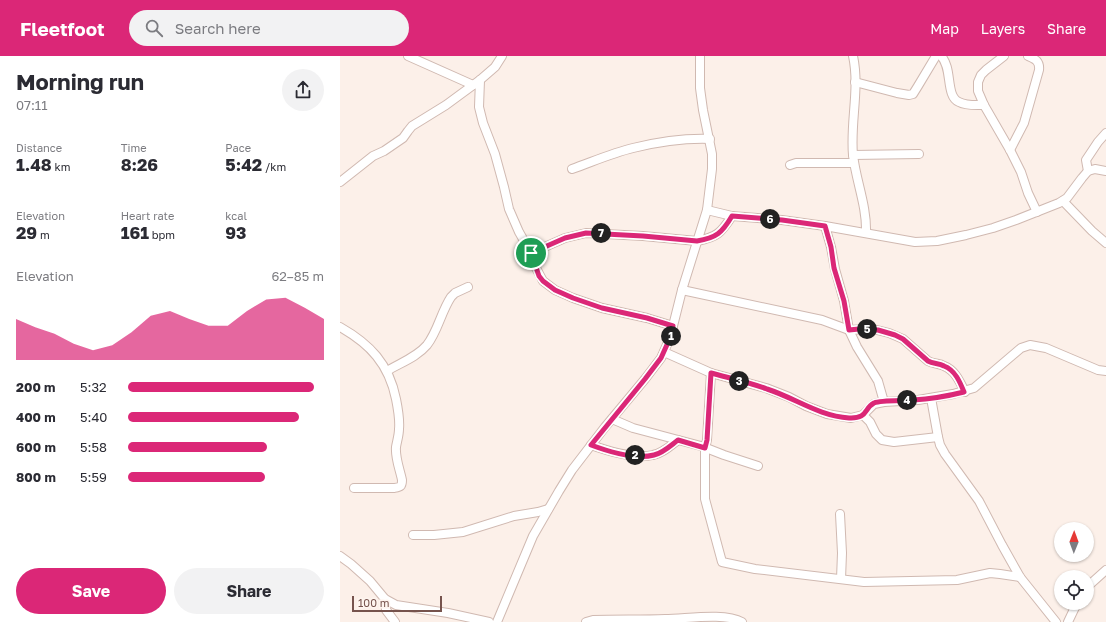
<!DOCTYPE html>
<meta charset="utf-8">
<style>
:root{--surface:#fff;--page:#f2f2f3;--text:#2b2b33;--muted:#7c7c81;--accent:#db2777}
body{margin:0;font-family:"Golos Text",sans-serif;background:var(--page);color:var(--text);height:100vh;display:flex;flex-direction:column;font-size:15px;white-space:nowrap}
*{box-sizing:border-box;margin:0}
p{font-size:13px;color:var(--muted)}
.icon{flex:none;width:22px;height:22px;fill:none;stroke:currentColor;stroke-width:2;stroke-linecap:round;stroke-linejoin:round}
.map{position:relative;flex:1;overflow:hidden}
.drawer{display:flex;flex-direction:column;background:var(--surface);width:340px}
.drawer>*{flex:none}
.needle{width:26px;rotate:1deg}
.tools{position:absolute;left:714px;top:466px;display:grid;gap:8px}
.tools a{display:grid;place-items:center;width:40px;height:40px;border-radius:50%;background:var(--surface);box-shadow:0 1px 3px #0004;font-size:20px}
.scale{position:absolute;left:12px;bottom:10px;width:90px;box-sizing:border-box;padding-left:4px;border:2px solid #76534d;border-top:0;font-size:11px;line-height:14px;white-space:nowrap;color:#76534d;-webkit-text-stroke:3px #fef5ef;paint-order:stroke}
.pin{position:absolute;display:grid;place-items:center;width:34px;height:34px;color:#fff;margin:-17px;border:2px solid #fff;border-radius:50%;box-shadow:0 1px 4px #0007}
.km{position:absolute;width:20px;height:20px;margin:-10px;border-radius:50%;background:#222;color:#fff;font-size:11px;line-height:20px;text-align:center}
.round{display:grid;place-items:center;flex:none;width:42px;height:42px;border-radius:21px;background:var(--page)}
.summary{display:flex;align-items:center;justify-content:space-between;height:68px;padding:0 16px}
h1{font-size:22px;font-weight:700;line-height:30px}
.metrics{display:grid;grid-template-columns:repeat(3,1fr);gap:6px;height:68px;padding:4px 16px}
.metrics div{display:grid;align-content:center}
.metrics b{font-size:17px;font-weight:700}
.metrics small{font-size:11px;font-weight:400}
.metrics p{font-size:11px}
.chart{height:112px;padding:8px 16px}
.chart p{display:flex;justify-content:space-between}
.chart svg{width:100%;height:72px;margin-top:4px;fill:var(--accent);opacity:.7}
.button{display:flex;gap:8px;margin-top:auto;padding:8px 16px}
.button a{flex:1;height:46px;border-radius:24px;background:var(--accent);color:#fff;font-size:16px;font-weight:700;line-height:46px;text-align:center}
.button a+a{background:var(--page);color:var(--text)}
ul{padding:0 16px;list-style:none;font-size:13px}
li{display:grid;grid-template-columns:64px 48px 1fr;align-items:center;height:30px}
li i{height:10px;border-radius:5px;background:var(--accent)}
header{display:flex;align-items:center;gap:24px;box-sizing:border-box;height:56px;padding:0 20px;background:var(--accent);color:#fff}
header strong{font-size:19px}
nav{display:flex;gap:22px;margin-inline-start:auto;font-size:14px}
.search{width:280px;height:36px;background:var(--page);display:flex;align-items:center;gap:10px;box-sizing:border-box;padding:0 14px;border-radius:22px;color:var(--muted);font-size:15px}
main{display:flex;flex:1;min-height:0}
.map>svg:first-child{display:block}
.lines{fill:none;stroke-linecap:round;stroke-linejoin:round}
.minor-casing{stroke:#d0b9b1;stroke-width:10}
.minor{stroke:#fff;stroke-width:8}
.route-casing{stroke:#fff;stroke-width:8}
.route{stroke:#db2777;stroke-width:5}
</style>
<header>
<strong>Fleetfoot</strong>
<div class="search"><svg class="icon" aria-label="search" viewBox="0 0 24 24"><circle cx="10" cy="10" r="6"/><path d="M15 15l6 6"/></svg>Search here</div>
<nav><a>Map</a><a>Layers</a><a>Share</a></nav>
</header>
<main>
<section class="drawer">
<div class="summary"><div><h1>Morning run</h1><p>07:11</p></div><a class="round"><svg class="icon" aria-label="share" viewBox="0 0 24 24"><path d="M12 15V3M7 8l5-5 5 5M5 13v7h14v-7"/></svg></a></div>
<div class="metrics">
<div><p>Distance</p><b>1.48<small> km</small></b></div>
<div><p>Time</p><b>8:26</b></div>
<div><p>Pace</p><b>5:42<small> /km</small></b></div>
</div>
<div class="metrics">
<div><p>Elevation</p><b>29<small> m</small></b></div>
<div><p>Heart rate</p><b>161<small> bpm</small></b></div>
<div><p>kcal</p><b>93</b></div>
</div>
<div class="chart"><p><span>Elevation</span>62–85 m</p>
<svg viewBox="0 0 160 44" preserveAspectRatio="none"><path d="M0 44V19L10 24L20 28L30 34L40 38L50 35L60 27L70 17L80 14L90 19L100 23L110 23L120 14L130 7L140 6L150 12L160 19V44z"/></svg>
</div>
<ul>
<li><b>200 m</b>5:32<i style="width:95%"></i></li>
<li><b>400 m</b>5:40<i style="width:87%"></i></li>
<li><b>600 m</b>5:58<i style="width:71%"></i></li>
<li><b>800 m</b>5:59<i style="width:70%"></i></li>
</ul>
<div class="button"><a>Save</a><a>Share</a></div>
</section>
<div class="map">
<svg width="766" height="566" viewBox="0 0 766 566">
<rect width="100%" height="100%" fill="#fcf0e9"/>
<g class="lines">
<g class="minor-casing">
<g id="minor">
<path d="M 68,0 L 133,29"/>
<path d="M 513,0 C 520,33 510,66 513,99 C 516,125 527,150 526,177"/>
<path d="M 601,0 C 613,12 605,40 619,46 C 626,50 637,49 644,49"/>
<path d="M 664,0 L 646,14 L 641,19 L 638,26 L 638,35 L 644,49 L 670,94 L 681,116 L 688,137 L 697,156"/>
<path d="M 140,24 L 139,51 L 143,67 L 155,98 L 164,131 L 169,153 L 179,176 L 191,197 L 196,212 L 203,225 L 215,234 L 233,242 L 262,252 L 307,262 L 333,270"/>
<path d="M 515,26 L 557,37 L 569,39 L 573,38 L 578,30 L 596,0"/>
<path d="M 670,94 L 684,67 L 699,14 C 700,5 695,3 688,0"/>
<path d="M 513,99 L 579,98"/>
<path d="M 450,109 L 456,107 L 514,107"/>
<path d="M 232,113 C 252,106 272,97 293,92 C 318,86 344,82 370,83"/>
<path d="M 748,115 L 746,104 L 758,86 L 766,77"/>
<path d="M 0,126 L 33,100 L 44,95 L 63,82 L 68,75 L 72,70 L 106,49 L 140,24 L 155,11 L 162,0"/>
<path d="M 723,145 L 752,175 L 766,187"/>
<path d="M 367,154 L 392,160 L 442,164 L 485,170 L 575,186 L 597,185 L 626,179 L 653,172 L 676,164 L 719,147 L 727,142 L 742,122 L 748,115 L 755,113 L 766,115"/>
<path d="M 485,170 L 491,191 L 495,213 L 504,245 L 509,274 L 517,291 L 538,325 L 544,346"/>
<path d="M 191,197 L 225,182 L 246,177 L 303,180 L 357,185 C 377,181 381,177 392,160"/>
<path d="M 342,234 L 482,264 L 509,274 L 527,273 L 537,274 L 549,277 L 563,283 L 588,305 C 593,308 599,307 604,310 C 615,314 620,326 625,336"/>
<path d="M 0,271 C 30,288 49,308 56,343 C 58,353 60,363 59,373 C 59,379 57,385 56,391 C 55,402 60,414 62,424 C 62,431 60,431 54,432 L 14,432"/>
<path d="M 324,296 L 371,317 L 426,332 L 449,341 L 466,350 L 487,358 L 511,362 L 523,359 L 534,348 L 544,346 L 578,344 L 613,338 L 634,332 L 681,292 L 690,289 L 706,292 L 758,314 L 766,315"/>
<path d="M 47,315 C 60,307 77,301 87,289 C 98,275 101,256 111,241 L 115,237 L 128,231"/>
<path d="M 371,317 L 367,384 L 365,392 L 365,443 L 382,506 L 415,513 L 524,526 L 617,524 L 650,517 L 660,518 L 680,521"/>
<path d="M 591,342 L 598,381 L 600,389 L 605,398 L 639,445 L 662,489 L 680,521 L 716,566"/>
<path d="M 523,359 L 530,366 L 536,378 L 542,384 L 554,386 L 598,381"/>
<path d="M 272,363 L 293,372 L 361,390 L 384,399 L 418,410"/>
<path d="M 251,389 C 268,395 296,403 313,399 C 323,397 330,390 338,384"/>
<path d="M 500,458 L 502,497 L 501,523"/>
<path d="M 73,479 L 94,479 L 123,476 L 174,460 L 198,456 L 208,453"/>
<path d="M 0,500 L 11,508 L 30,525 L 45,543 L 56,549 L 108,557 L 149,566"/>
<path d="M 747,531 L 766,514"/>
<path d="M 45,543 L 46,554 L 55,566"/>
<path d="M 157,566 L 193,480 L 219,435 L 232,414 L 265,371 L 305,323 L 321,302 L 330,282 L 342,234 L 367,154 L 372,113 L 372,98 L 363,54 L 360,32 L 360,0"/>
<path d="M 246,566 L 253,564 C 277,563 301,564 325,563 C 346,563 384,556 402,566"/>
<path d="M 728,566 L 737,547"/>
</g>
</g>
<use href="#minor" class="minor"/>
</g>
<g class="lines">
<g class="route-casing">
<path id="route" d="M 392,160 L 442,164 L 485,170 L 491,191 L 494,212 L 504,245 L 509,274 L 519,273 L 538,274 L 555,279 L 563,283 L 588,305 C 593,308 599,307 604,310 C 615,314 620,326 624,336 C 608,340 591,343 573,344 C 564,345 542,344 534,347 C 524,352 528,363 509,362 C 479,360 455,342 427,333 C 408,326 389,322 371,317 L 367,384 L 365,392 L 338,384 C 330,390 323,397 314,399 C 296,404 267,395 251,389 L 305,323 L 321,302 L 330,282 L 333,270 L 307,262 L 262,252 L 233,242 L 215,234 L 203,225 L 199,220 L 191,197 L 225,182 L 246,177 L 303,180 L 357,185 C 376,182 382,177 392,160 Z"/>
</g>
<use href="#route" class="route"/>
</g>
</svg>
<div class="tools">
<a><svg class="needle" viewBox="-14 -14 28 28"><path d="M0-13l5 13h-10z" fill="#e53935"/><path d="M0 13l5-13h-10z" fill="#7c7c81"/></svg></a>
<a><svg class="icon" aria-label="locate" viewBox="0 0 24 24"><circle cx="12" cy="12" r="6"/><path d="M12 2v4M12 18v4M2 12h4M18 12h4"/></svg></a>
</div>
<div class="scale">100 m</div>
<div class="pin" style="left:191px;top:197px;background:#1e9e55"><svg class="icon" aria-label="arrive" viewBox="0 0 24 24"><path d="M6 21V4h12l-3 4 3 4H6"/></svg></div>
<b class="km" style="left:331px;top:280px">1</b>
<b class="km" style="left:295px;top:399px">2</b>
<b class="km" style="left:399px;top:325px">3</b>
<b class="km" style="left:567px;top:344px">4</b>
<b class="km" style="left:527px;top:273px">5</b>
<b class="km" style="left:430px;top:163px">6</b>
<b class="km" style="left:261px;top:177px">7</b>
</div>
</main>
